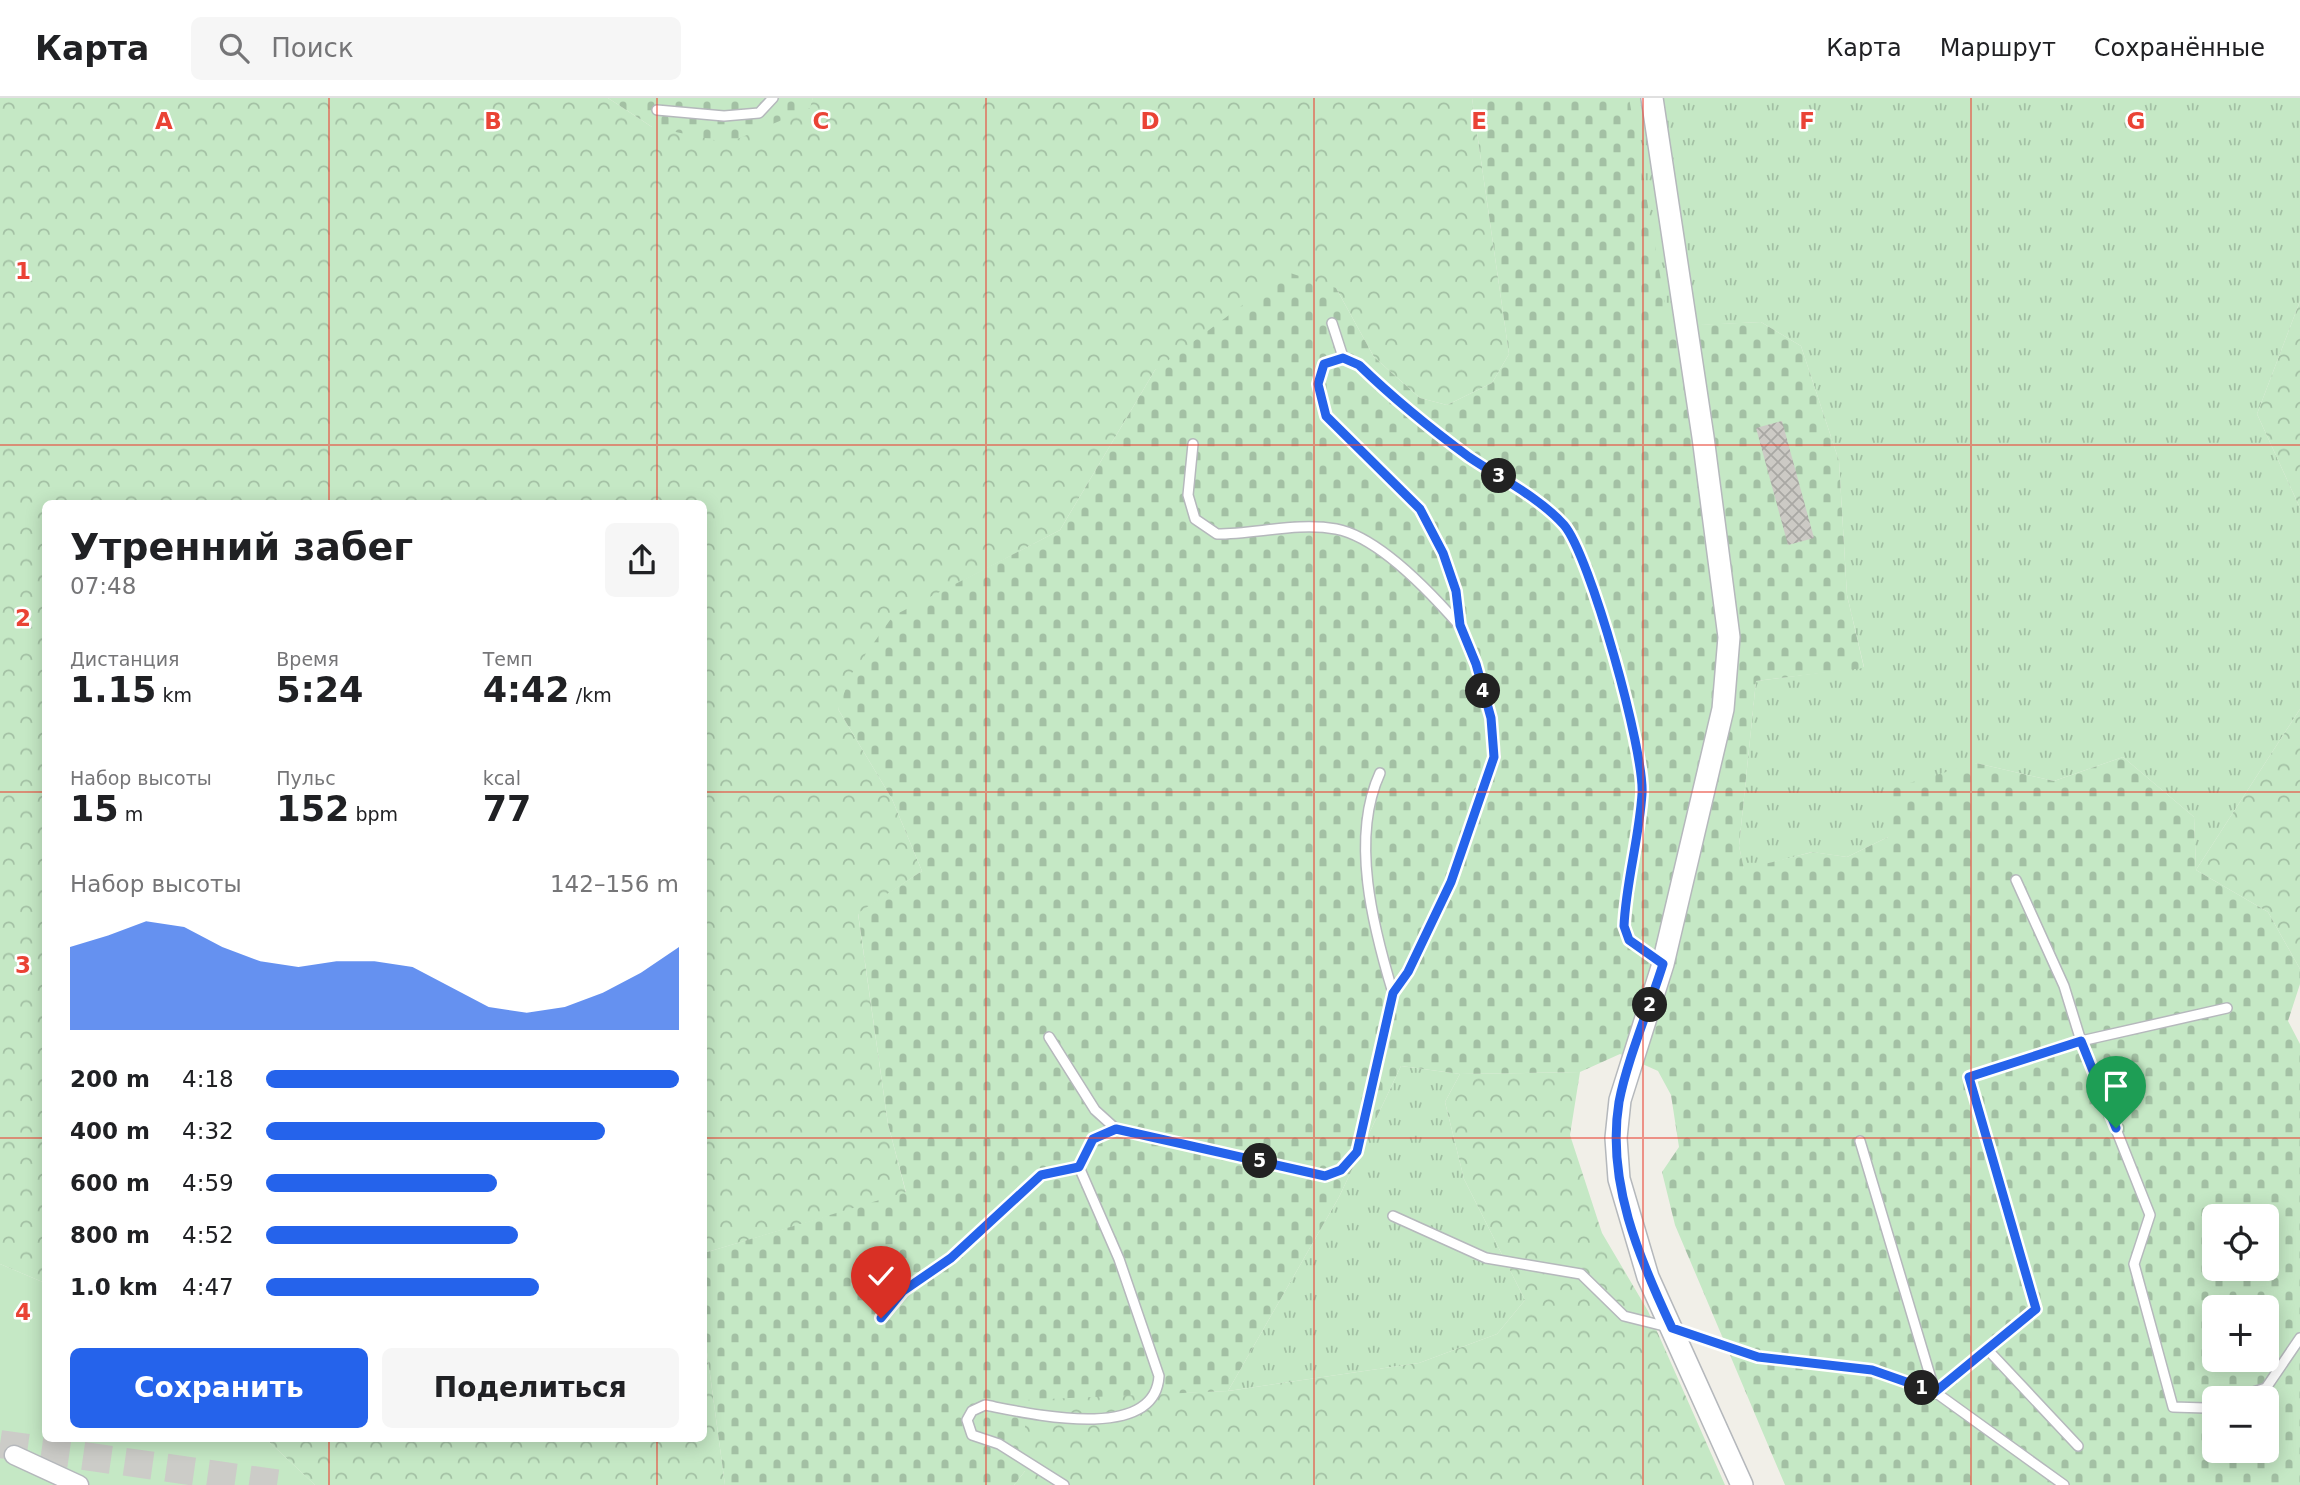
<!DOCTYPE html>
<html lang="ru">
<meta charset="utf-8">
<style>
:root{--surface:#fff;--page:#f6f6f6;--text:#202124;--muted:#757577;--line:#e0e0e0;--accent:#2563eb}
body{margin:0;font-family:"DejaVu Sans",sans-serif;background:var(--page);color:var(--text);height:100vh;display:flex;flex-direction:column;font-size:26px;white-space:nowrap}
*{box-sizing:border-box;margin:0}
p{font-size:23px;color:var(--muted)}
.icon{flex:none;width:38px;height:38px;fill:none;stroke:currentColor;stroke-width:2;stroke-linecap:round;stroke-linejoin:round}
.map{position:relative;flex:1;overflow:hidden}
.side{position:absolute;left:42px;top:402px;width:665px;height:942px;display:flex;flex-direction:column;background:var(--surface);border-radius:10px;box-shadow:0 4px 18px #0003}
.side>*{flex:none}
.fabs{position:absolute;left:2202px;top:1106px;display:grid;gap:14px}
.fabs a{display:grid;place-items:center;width:77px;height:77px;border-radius:10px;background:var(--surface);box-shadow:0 4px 18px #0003;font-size:35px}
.pin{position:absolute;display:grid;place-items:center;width:60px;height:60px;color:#fff;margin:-72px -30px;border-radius:50% 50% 50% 0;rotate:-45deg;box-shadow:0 0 7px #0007}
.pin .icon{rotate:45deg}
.km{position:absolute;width:35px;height:35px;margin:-18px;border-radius:50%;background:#222;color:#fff;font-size:19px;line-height:35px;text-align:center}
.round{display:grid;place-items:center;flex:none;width:74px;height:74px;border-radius:10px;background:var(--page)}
.summary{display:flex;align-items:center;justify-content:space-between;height:119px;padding:0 28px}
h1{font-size:38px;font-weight:800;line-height:52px}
.figures{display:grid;grid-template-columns:repeat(3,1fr);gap:10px;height:119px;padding:7px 28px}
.figures div{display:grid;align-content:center}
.figures b{font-size:35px;font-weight:800}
.figures small{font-size:19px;font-weight:400}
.figures p{font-size:19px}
.chart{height:196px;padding:14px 28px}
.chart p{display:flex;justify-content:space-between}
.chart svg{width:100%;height:126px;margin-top:7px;fill:var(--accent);opacity:.7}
.cta{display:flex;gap:14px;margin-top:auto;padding:14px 28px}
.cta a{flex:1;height:80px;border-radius:10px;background:var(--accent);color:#fff;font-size:28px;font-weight:800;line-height:80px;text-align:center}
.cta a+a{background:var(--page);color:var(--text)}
ul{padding:0 28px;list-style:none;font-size:23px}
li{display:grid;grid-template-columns:112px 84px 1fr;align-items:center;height:52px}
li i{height:18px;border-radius:9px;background:var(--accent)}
header{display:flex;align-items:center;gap:42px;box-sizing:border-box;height:98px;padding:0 35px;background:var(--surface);border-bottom:2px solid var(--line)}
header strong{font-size:33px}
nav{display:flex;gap:38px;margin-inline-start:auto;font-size:24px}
.search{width:490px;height:63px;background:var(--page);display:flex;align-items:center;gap:18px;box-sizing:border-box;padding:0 24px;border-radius:10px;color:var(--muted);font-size:26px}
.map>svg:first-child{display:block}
.grass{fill:url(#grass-tufts)}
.forest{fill:url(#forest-crowns)}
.cemetery{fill:url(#cemetery-stones);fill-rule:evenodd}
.garden{fill:#c5e8c5}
.building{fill:url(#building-cross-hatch)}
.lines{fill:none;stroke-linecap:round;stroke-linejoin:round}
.trunk-tunnel{stroke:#ccccc8;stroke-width:28;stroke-dasharray:28 14;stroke-linecap:butt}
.service-casing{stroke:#b5b8bc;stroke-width:12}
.minor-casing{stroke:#b5b8bc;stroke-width:21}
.tertiary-casing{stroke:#b5b8bc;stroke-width:24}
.service{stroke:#fff;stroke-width:9}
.minor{stroke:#fff;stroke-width:18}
.tertiary{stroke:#fff;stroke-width:21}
.route-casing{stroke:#fff;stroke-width:14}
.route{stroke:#2563eb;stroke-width:9}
.grid{fill:none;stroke:#ea4335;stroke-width:2;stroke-opacity:0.55}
.grid-label{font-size:23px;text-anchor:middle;font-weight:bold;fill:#ea4335;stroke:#fff;stroke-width:5;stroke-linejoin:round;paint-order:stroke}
</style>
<header>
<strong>Карта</strong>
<div class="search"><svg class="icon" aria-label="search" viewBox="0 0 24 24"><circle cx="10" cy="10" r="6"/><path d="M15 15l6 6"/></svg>Поиск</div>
<nav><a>Карта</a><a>Маршрут</a><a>Сохранённые</a></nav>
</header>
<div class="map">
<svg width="2300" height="1387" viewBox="0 0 2300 1387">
<defs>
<pattern id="grass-tufts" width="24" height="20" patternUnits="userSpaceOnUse" patternTransform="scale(1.75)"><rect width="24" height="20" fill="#c5e8c5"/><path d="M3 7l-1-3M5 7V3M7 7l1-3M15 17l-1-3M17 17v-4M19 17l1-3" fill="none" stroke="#a3c0a4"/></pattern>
<pattern id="forest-crowns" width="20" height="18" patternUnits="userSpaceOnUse" patternTransform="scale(1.75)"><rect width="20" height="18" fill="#c5e8c5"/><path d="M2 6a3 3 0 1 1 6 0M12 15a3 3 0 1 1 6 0" fill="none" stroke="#a3c0a4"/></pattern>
<pattern id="cemetery-stones" width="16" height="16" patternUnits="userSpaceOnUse" patternTransform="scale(1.75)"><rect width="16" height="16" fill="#c5e8c5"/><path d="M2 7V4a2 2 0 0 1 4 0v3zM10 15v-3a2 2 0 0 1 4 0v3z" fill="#a3c0a4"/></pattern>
<pattern id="building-cross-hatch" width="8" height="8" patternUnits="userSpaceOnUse" patternTransform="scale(1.75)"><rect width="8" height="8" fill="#cccac5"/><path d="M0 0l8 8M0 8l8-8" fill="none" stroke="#a9a8a4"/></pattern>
</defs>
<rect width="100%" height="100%" fill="#f1efe8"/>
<g class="grass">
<path d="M 1472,0 L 2300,0 L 2300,203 L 2257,316 L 2300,410 L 2300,611 L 2196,772 L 2194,719 L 2123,659 L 2054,683 L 1976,665 L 1888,739 L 1847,759 L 1812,754 L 1744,772 L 1739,748 L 1756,583 L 1864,569 L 1847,497 L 1839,363 L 1801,248 L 1761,224 L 1641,230 Z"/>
<path d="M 1401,968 L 1460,976 L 1445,1004 L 1464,1081 L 1525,1202 L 1497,1236 L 1419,1265 L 1228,1293 L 1339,1099 Z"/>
</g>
<g class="forest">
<path d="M 0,0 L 608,0 L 652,29 L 809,10 L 813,0 L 1472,0 L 1509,256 L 1492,285 L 1447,307 L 1420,300 L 1374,259 L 1336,190 L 1155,272 L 1060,432 L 893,519 L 838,611 L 892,701 L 922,773 L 858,816 L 888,1026 L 906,1095 L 704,1155 L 704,406 L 46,406 L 45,1185 L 0,1166 Z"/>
<path d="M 2300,203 L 2300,410 L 2257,316 Z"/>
<path d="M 2300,611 L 2300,871 L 2268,814 L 2196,772 Z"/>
<path d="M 1580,974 L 1570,1037 L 1602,1135 L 1648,1213 L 1725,1387 L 1014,1387 L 1025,1373 L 1025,1302 L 1030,1300 L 1228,1293 L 1419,1265 L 1497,1236 L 1525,1202 L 1464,1081 L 1445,1004 L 1460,976 Z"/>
<path d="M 704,1232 L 725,1387 L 315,1387 L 266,1341 L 704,1340 Z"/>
</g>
<g class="cemetery">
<path d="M 608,0 L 813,0 L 810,10 L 728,45 L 652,29 Z"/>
<path d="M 1472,0 L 1629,0 L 1669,228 L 1761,224 L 1801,248 L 1839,363 L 1847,497 L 1864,570 L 1756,583 L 1739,748 L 1744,771 L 1813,754 L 1847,759 L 1888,739 L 1893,690 L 1976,665 L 2054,683 L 2123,659 L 2194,719 L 2196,772 L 2268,814 L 2300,871 L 2300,886 L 2288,923 L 2300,946 L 2300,1387 L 1785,1387 L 1675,1127 L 1662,1074 L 1679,1049 L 1671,997 L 1658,973 L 1620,956 L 1580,974 L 1460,976 L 1401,968 L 1339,1099 L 1228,1293 L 1025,1302 L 1025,1373 L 1014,1387 L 725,1387 L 704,1232 L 704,1155 L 906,1094 L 888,1026 L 858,815 L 922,773 L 892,701 L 838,611 L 852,575 L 893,518 L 1060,432 L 1155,272 L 1287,174 L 1336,190 L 1374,259 L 1420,300 L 1447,307 L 1492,285 L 1509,256 ZM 2214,1118 L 2266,1118 L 2266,1171 L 2214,1171 ZM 2214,1209 L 2266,1209 L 2266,1262 L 2214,1262 ZM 2214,1300 L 2266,1300 L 2266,1353 L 2214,1353 Z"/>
</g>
<path class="garden" d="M 0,1166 L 45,1185 L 46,1340 L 266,1341 L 315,1387 L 0,1387 Z"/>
<path class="building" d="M 1782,323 L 1814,440 L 1788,447 L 1756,330 Z"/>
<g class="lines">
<path class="trunk-tunnel" d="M 0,1346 L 288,1387"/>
<g class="service-casing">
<g id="service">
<path d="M 657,12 L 724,18 L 759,15 L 773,0"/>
<path d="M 1332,225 L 1343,259"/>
<path d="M 1193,346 L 1188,397 L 1195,421 L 1217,436 C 1256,436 1297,424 1336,431 C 1379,439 1431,495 1459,527"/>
<path d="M 1380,675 C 1350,740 1373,829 1393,895"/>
<path d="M 2016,782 L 2064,888 L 2081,943 L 2150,1117 L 2134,1166 L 2173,1309 L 2205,1310 L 2214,1307"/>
<path d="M 1049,939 L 1095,1012 L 1116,1031"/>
<path d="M 1860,1043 L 1935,1294 L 2036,1211 L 1969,979 L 2081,943 L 2227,910"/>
<path d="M 1393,1118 L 1486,1160 L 1581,1176 L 1624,1218 L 1672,1230 L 1758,1259 L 1872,1272 L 1935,1294 L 2064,1387"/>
<path d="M 881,1220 L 903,1193 L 951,1160 L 1041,1077 L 1079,1069"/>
<path d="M 1987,1251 L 2078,1348"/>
<path d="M 2234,1300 L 2266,1290 L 2300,1240"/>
<path d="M 1064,1387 L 999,1346 L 972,1337 L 967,1322 L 972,1313 L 985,1307 C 1027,1315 1155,1346 1159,1278 L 1119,1161 L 1079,1069 L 1093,1041 L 1116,1031 L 1325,1078 L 1341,1072 L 1357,1054 L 1393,895 L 1408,874 L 1451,784 L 1495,659 L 1491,620 L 1476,566 L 1460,527 L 1456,493 L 1443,455 L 1420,411 L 1326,318 L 1318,286 L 1324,266 L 1343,259 L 1359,267 C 1393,300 1431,331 1470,359 C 1500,380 1539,399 1564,427 C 1590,457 1645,655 1642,696 C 1639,741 1626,784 1624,828 L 1629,842 L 1661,865"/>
</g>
</g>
<g class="minor-casing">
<path id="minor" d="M 14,1357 L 79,1387"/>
</g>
<g class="tertiary-casing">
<path id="tertiary" d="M 1652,0 L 1703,339 L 1729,539 L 1723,611 L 1663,866 L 1620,1002 L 1616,1040 L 1619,1081 L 1648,1179 L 1742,1387"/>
</g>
<use href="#service" class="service"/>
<use href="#minor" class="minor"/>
<use href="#tertiary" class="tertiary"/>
</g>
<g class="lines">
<g class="route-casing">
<path id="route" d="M 881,1220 L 903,1193 L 951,1160 L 1041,1077 L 1079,1069 L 1093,1041 L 1116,1031 L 1325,1078 L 1341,1072 L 1357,1054 L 1393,895 L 1408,874 L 1451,784 L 1494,659 L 1491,620 L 1476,566 L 1460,527 L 1456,493 L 1443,455 L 1420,411 L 1326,318 L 1318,286 L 1324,266 L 1343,260 L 1359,267 C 1393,300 1431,331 1469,359 C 1500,380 1539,399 1564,427 C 1590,457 1645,655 1642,696 C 1639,741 1626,784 1624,828 L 1629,842 L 1663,866 C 1650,908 1627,962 1619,1004 C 1606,1083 1639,1160 1672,1230 L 1758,1259 L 1872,1272 L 1935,1294 L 2036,1211 L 1969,979 L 2081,943 L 2116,1030"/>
</g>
<use href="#route" class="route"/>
</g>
<path class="grid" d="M 329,0 L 329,406M 657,0 L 657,406M 986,0 L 986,1387M 1314,0 L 1314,1387M 1643,0 L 1643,1387M 1971,0 L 1971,1387M 0,347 L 2300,347M 0,694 L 46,694M 704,694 L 2300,694M 0,1040 L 46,1040M 704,1040 L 2300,1040M 329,1340 L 329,1387M 657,1340 L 657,1387"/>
<g class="grid-label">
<text x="164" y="31">A</text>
<text x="493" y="31">B</text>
<text x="821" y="31">C</text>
<text x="1150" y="31">D</text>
<text x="1479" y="31">E</text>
<text x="1807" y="31">F</text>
<text x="2136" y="31">G</text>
<text x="23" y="181">1</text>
<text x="23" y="528">2</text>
<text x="23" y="875">3</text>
<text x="23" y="1222">4</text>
</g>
</svg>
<div class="fabs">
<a><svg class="icon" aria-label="locate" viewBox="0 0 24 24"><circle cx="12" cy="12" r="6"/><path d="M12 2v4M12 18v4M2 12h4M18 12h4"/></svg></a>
<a>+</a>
<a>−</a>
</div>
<div class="pin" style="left:2116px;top:1030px;background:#1e9e55"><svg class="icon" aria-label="arrive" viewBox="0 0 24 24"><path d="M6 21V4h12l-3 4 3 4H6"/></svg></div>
<div class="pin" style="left:881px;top:1220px;background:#d93025"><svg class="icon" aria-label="check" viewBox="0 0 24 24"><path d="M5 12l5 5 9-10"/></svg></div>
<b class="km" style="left:1922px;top:1290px">1</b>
<b class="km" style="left:1650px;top:907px">2</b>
<b class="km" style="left:1499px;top:378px">3</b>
<b class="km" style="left:1483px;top:593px">4</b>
<b class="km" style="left:1260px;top:1063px">5</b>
<section class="side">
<div class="summary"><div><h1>Утренний забег</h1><p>07:48</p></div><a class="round"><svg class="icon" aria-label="share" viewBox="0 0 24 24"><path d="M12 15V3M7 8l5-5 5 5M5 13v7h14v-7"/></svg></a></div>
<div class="figures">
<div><p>Дистанция</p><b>1.15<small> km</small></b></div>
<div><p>Время</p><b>5:24</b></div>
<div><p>Темп</p><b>4:42<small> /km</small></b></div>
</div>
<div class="figures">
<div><p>Набор высоты</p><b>15<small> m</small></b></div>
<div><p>Пульс</p><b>152<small> bpm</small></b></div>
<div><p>kcal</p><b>77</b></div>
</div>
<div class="chart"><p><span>Набор высоты</span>142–156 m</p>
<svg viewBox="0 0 160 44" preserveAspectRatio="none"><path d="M0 44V15L10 11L20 6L30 8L40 15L50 20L60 22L70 20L80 20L90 22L100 29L110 36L120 38L130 36L140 31L150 24L160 15V44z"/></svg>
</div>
<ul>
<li><b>200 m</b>4:18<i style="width:100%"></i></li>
<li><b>400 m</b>4:32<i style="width:82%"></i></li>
<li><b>600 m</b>4:59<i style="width:56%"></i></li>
<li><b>800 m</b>4:52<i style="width:61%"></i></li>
<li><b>1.0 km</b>4:47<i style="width:66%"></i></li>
</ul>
<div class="cta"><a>Сохранить</a><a>Поделиться</a></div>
</section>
</div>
